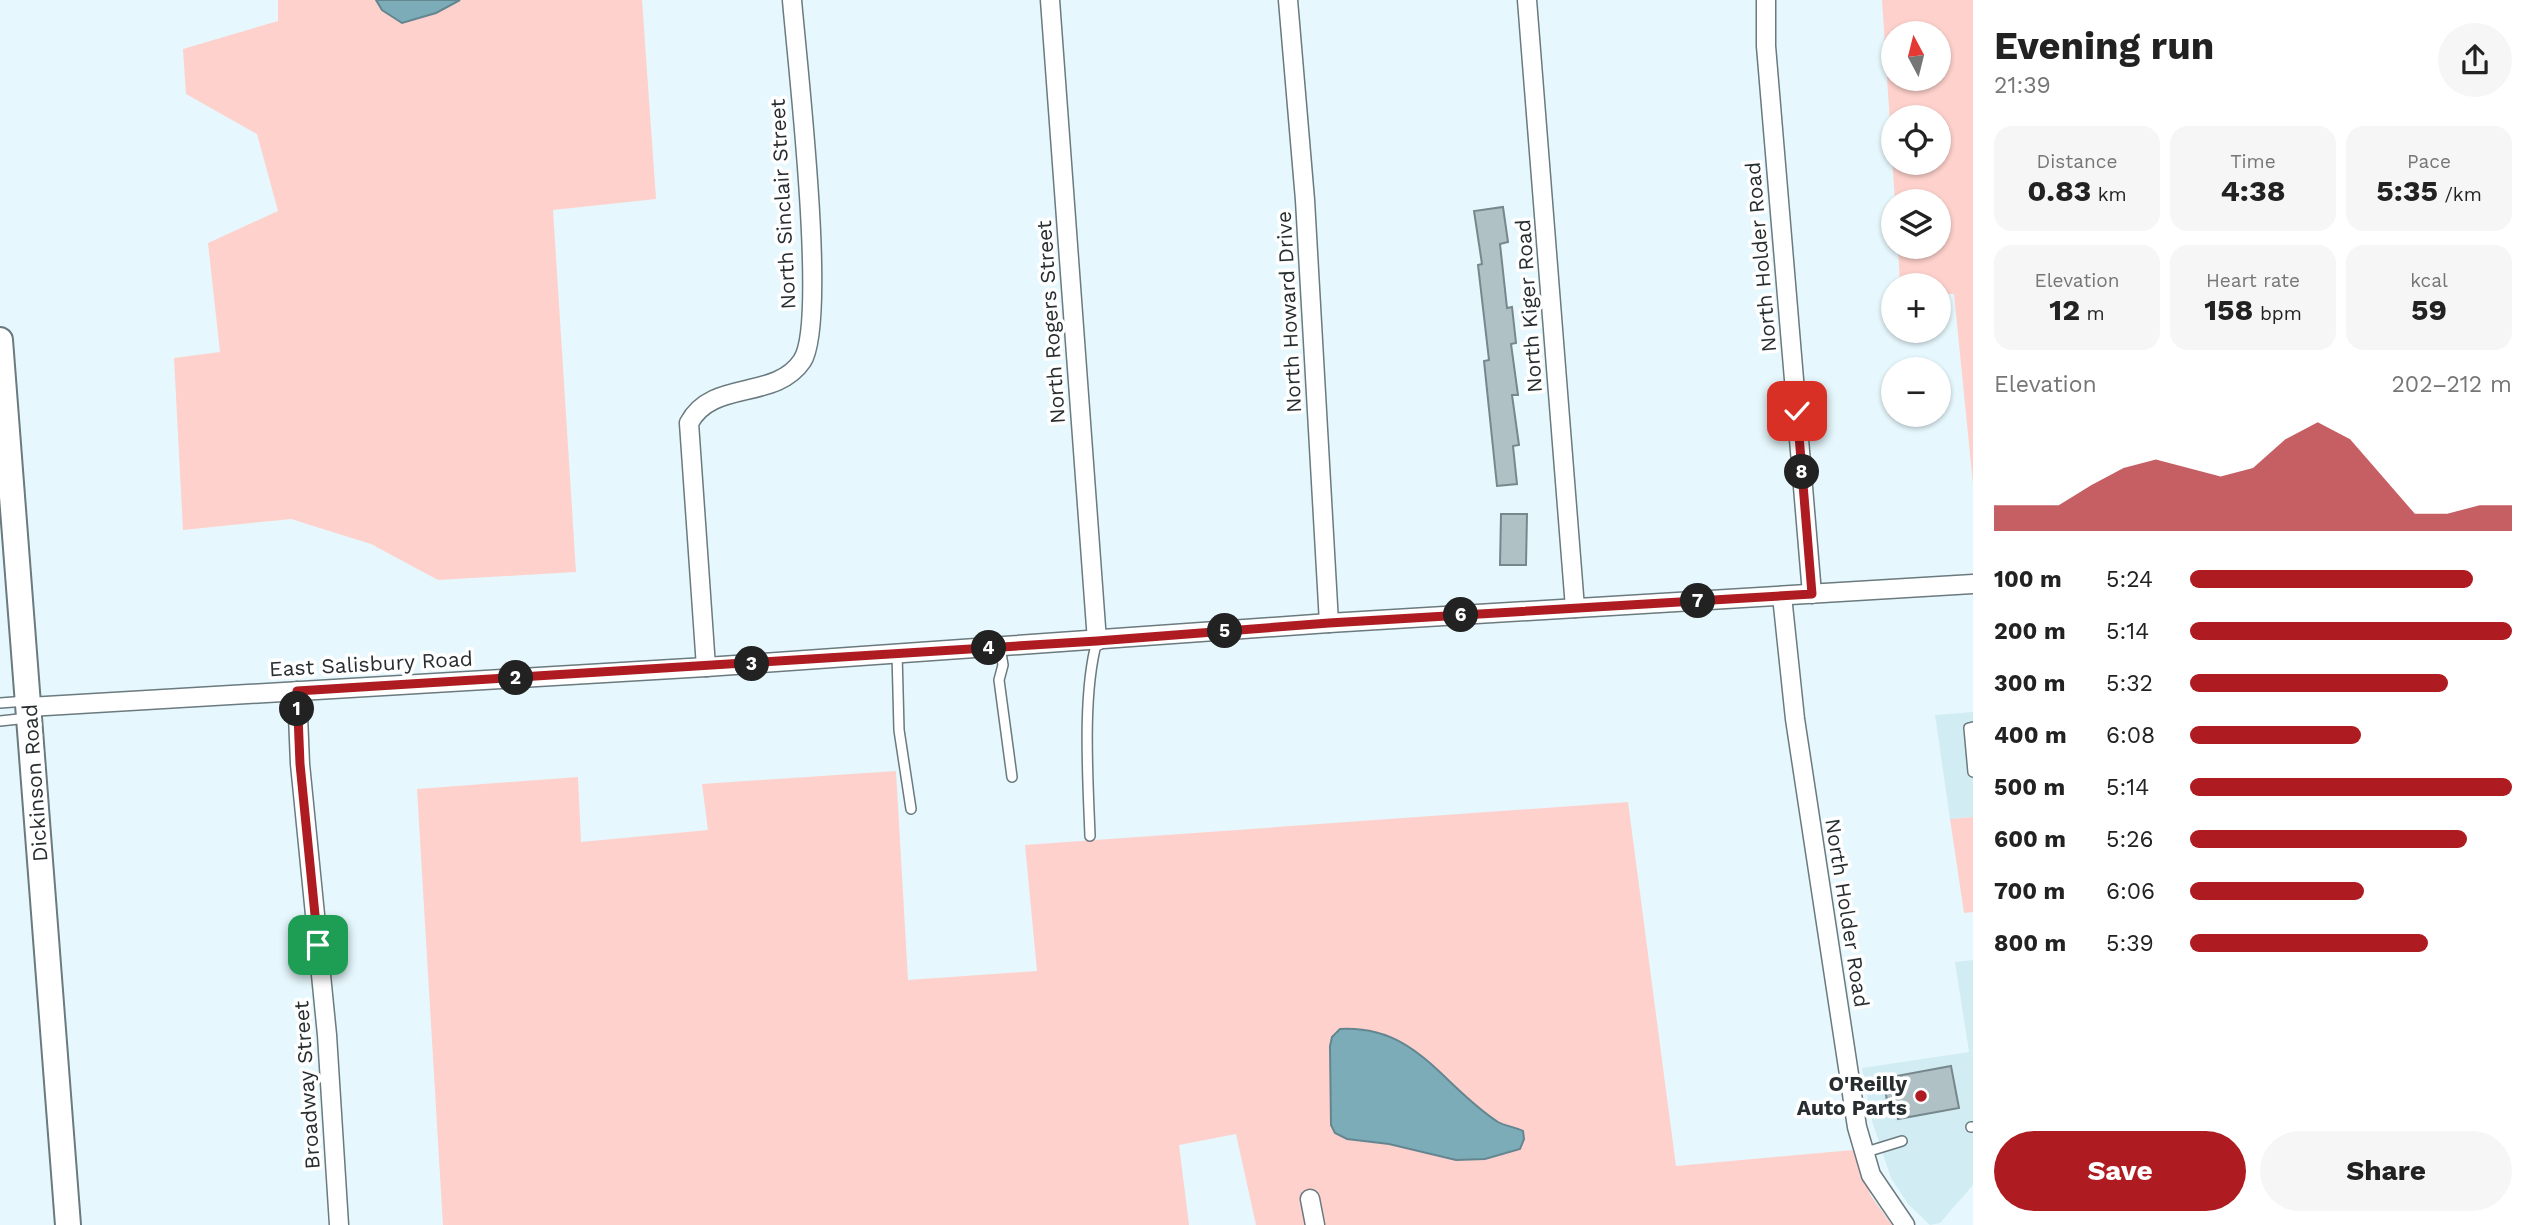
<!DOCTYPE html>
<meta charset="utf-8">
<style>
:root{--surface:#fff;--page:#f6f6f6;--text:#222;--muted:#767676;--accent:#ae1c22}
body{margin:0;font-family:"Work Sans",sans-serif;background:var(--page);color:var(--text);height:100vh;display:flex;flex-direction:column;font-size:26px;white-space:nowrap}
*{box-sizing:border-box;margin:0}
p{font-size:23px;color:var(--muted)}
.icon{flex:none;width:38px;height:38px;fill:none;stroke:currentColor;stroke-width:2;stroke-linecap:round;stroke-linejoin:round}
.map{position:relative;flex:1;overflow:hidden}
.sheet{display:flex;flex-direction:column;background:var(--surface);width:560px}
.sheet>*{flex:none}
.needle{width:46px;rotate:353deg}
.fabs{position:absolute;left:1881px;top:21px;display:grid;gap:14px}
.fabs a{display:grid;place-items:center;width:70px;height:70px;border-radius:50%;background:var(--surface);box-shadow:0 2px 5px #0004;font-size:35px}
.pin{position:absolute;display:grid;place-items:center;width:60px;height:60px;color:#fff;margin:-30px;border-radius:14px;box-shadow:0 4px 10px #0006}
.km{position:absolute;width:35px;height:35px;margin:-18px;border-radius:50%;background:#222;color:#fff;font-size:19px;line-height:35px;text-align:center}
.round{display:grid;place-items:center;flex:none;width:74px;height:74px;border-radius:37px;background:var(--page)}
.summary{display:flex;align-items:center;justify-content:space-between;height:119px;padding:0 21px}
h1{font-size:38px;font-weight:700;line-height:52px}
.figures{display:grid;grid-template-columns:repeat(3,1fr);gap:10px;height:119px;padding:7px 21px}
.figures div{display:grid;align-content:center;border-radius:18px;background:var(--page);text-align:center}
.figures b{font-size:30px;font-weight:700}
.figures small{font-size:19px;font-weight:400}
.figures p{font-size:19px}
.chart{height:196px;padding:14px 21px}
.chart p{display:flex;justify-content:space-between}
.chart svg{width:100%;height:126px;margin-top:7px;fill:var(--accent);opacity:.7}
.primary-button{display:flex;gap:14px;margin-top:auto;padding:14px 21px}
.primary-button a{flex:1;height:80px;border-radius:42px;background:var(--accent);color:#fff;font-size:28px;font-weight:700;line-height:80px;text-align:center}
.primary-button a+a{background:var(--page);color:var(--text)}
ul{padding:0 21px;list-style:none;font-size:23px}
li{display:grid;grid-template-columns:112px 84px 1fr;align-items:center;height:52px}
li i{height:18px;border-radius:9px;background:var(--accent)}
main{display:flex;flex:1;min-height:0}
.map>svg:first-child{display:block}
.built{fill:#d2ecf4}
.green{fill:#fed1cc;fill-rule:evenodd}
.water{fill:#7dacb9;stroke:#648690;stroke-width:2}
.building{fill:#afc1c5;stroke:#77888c;stroke-width:2}
.lines{fill:none;stroke-linecap:round;stroke-linejoin:round}
.lane-casing{stroke:#6a7a7e;stroke-width:12}
.street-casing{stroke:#6a7a7e;stroke-width:21}
.secondary-casing{stroke:#6a7a7e;stroke-width:28}
.lane{stroke:#fff;stroke-width:9}
.street{stroke:#fff;stroke-width:18}
.secondary{stroke:#fff;stroke-width:24}
.route-casing{stroke:#fff;stroke-width:14}
.route{stroke:#ae1c22;stroke-width:9}
.poi-dot{fill:#ae1c22;stroke:#fff;stroke-width:2.5}
.labels{text-anchor:middle;stroke-width:7;stroke-linejoin:round;paint-order:stroke}
.street-label{font-size:21px;fill:#282e30;stroke:#fff}
.poi-label{font-size:21px;font-weight:bold;fill:#282e30;stroke:#fff;text-anchor:end}
</style>
<main>
<div class="map">
<svg width="1973" height="1225" viewBox="0 0 1973 1225">
<rect width="100%" height="100%" fill="#e6f8fd"/>
<g class="built">
<path d="M 1973,712 L 1973,817 L 1950,819 L 1935,715 Z"/>
<path d="M 1973,960 L 1973,1185 L 1940,1223 L 1930,1225 L 1908,1204 L 1891,1178 L 1872,1121 L 1862,1068 L 1969,1052 L 1955,962 Z"/>
</g>
<g class="green">
<path d="M 278,0 L 376,0 L 382,10 L 436,13 L 460,0 L 642,0 L 656,199 L 553,210 L 576,572 L 438,580 L 371,544 L 291,519 L 183,530 L 174,358 L 220,352 L 208,243 L 278,211 L 257,134 L 186,94 L 183,49 L 278,21 Z"/>
<path d="M 1882,0 L 1973,0 L 1973,484 L 1954,294 L 1939,294 L 1939,285 L 1900,285 L 1898,247 L 1939,247 L 1939,201 L 1895,201 ZM 1894,33 L 1939,33 L 1939,79 L 1894,79 ZM 1894,117 L 1939,117 L 1939,163 L 1894,163 Z"/>
<path d="M 896,771 L 908,980 L 1037,971 L 1025,845 L 1628,802 L 1676,1166 L 1853,1150 L 1871,1196 L 1892,1225 L 1256,1225 L 1236,1134 L 1179,1145 L 1189,1225 L 443,1225 L 417,789 L 578,777 L 581,842 L 708,830 L 702,784 Z"/>
<path d="M 1973,817 L 1973,912 L 1964,913 L 1950,819 Z"/>
</g>
<g class="water">
<path d="M 376,0 L 460,0 L 436,13 L 402,23 L 382,10 Z"/>
<path d="M 1340,1029 C 1417,1025 1441,1085 1498,1122 C 1505,1126 1515,1127 1523,1131 L 1524,1139 L 1520,1149 L 1485,1159 L 1456,1160 L 1389,1144 L 1347,1139 L 1335,1133 L 1331,1125 L 1330,1046 L 1332,1037 Z"/>
</g>
<g class="building">
<path d="M 1503,207 L 1508,242 L 1500,244 L 1507,308 L 1512,307 L 1516,343 L 1511,344 L 1518,395 L 1512,395 L 1519,445 L 1513,446 L 1517,484 L 1497,486 L 1484,361 L 1489,360 L 1478,265 L 1482,264 L 1474,211 Z"/>
<path d="M 1501,514 L 1527,514 L 1526,565 L 1500,565 Z"/>
<path d="M 1951,1066 L 1959,1108 L 1898,1119 L 1896,1111 L 1889,1112 L 1884,1083 L 1891,1082 L 1891,1077 Z"/>
</g>
<g class="lines">
<g class="lane-casing">
<g id="lane">
<path d="M 1000,647 L 1003,665 L 999,680 L 1012,777"/>
<path d="M 897,653 L 899,730 L 911,809"/>
<path d="M 0,703 L 27,701"/>
<path d="M 0,721 L 28,718"/>
<path d="M 1973,727 L 1969,728 L 1973,772"/>
<path d="M 1090,836 C 1088,780 1082,694 1097,641"/>
<path d="M 1971,1127 L 1973,1127"/>
<path d="M 1863,1153 L 1902,1141"/>
</g>
</g>
<g class="street-casing">
<g id="street">
<path d="M 1050,0 L 1097,641"/>
<path d="M 1288,0 L 1305,200 L 1329,623"/>
<path d="M 1527,0 L 1575,608"/>
<path d="M 1766,0 L 1766,46 L 1812,594"/>
<path d="M 1782,596 L 1795,719 L 1857,1127 L 1871,1175 L 1905,1225"/>
<path d="M 706,667 L 689,423 C 712,379 775,401 802,361 C 828,323 797,61 792,0"/>
<path d="M 297,691 L 300,764 L 327,1035 L 339,1225"/>
<path d="M 29,707 L 706,667 L 1329,623 L 1973,584"/>
<path d="M 1310,1199 L 1315,1225"/>
</g>
</g>
<g class="secondary-casing">
<path id="secondary" d="M 0,340 L 68,1225"/>
</g>
<use href="#lane" class="lane"/>
<use href="#street" class="street"/>
<use href="#secondary" class="secondary"/>
</g>
<g class="lines">
<g class="route-casing">
<path id="route" d="M 318,945 L 300,764 L 297,691 L 1097,641 L 1329,623 L 1812,594 L 1797,411"/>
</g>
<use href="#route" class="route"/>
</g>
<circle class="poi-dot" cx="1921" cy="1096" r="7"/>
<g class="labels">
<g class="street-label">
<text transform="translate(783 204) rotate(-93)" y="7">North Sinclair Street</text>
<text transform="translate(1761 257) rotate(-95)" y="7">North Holder Road</text>
<text transform="translate(1529 306) rotate(-94)" y="7">North Kiger Road</text>
<text transform="translate(1289 312) rotate(-93)" y="7">North Howard Drive</text>
<text transform="translate(1051 322) rotate(-94)" y="7">North Rogers Street</text>
<text transform="translate(371 664) rotate(-3)" y="7">East Salisbury Road</text>
<text transform="translate(35 783) rotate(-94)" y="7">Dickinson Road</text>
<text transform="translate(1847 913) rotate(81)" y="7">North Holder Road</text>
<text transform="translate(307 1085) rotate(-94)" y="7">Broadway Street</text>
</g>
<g class="poi-label">
<text x="1907" y="1091">O'Reilly<tspan x="1907" dy="24">Auto Parts</tspan></text>
</g>
</g>
</svg>
<div class="fabs">
<a><svg class="needle" viewBox="-14 -14 28 28"><path d="M0-13l5 13h-10z" fill="#e53935"/><path d="M0 13l5-13h-10z" fill="#767676"/></svg></a>
<a><svg class="icon" aria-label="locate" viewBox="0 0 24 24"><circle cx="12" cy="12" r="6"/><path d="M12 2v4M12 18v4M2 12h4M18 12h4"/></svg></a>
<a><svg class="icon" aria-label="layers" viewBox="0 0 24 24"><path d="M12 4l9 5-9 5-9-5zM3 14l9 5 9-5"/></svg></a>
<a>+</a>
<a>−</a>
</div>
<div class="pin" style="left:318px;top:945px;background:#1e9e55"><svg class="icon" aria-label="arrive" viewBox="0 0 24 24"><path d="M6 21V4h12l-3 4 3 4H6"/></svg></div>
<div class="pin" style="left:1797px;top:411px;background:#d93025"><svg class="icon" aria-label="check" viewBox="0 0 24 24"><path d="M5 12l5 5 9-10"/></svg></div>
<b class="km" style="left:297px;top:709px">1</b>
<b class="km" style="left:516px;top:678px">2</b>
<b class="km" style="left:752px;top:664px">3</b>
<b class="km" style="left:989px;top:648px">4</b>
<b class="km" style="left:1225px;top:631px">5</b>
<b class="km" style="left:1461px;top:615px">6</b>
<b class="km" style="left:1698px;top:601px">7</b>
<b class="km" style="left:1802px;top:472px">8</b>
</div>
<section class="sheet">
<div class="summary"><div><h1>Evening run</h1><p>21:39</p></div><a class="round"><svg class="icon" aria-label="share" viewBox="0 0 24 24"><path d="M12 15V3M7 8l5-5 5 5M5 13v7h14v-7"/></svg></a></div>
<div class="figures">
<div><p>Distance</p><b>0.83<small> km</small></b></div>
<div><p>Time</p><b>4:38</b></div>
<div><p>Pace</p><b>5:35<small> /km</small></b></div>
</div>
<div class="figures">
<div><p>Elevation</p><b>12<small> m</small></b></div>
<div><p>Heart rate</p><b>158<small> bpm</small></b></div>
<div><p>kcal</p><b>59</b></div>
</div>
<div class="chart"><p><span>Elevation</span>202–212 m</p>
<svg viewBox="0 0 160 44" preserveAspectRatio="none"><path d="M0 44V35L10 35L20 35L30 28L40 22L50 19L60 22L70 25L80 22L90 12L100 6L110 12L120 25L130 38L140 38L150 35L160 35V44z"/></svg>
</div>
<ul>
<li><b>100 m</b>5:24<i style="width:88%"></i></li>
<li><b>200 m</b>5:14<i style="width:100%"></i></li>
<li><b>300 m</b>5:32<i style="width:80%"></i></li>
<li><b>400 m</b>6:08<i style="width:53%"></i></li>
<li><b>500 m</b>5:14<i style="width:100%"></i></li>
<li><b>600 m</b>5:26<i style="width:86%"></i></li>
<li><b>700 m</b>6:06<i style="width:54%"></i></li>
<li><b>800 m</b>5:39<i style="width:74%"></i></li>
</ul>
<div class="primary-button"><a>Save</a><a>Share</a></div>
</section>
</main>
